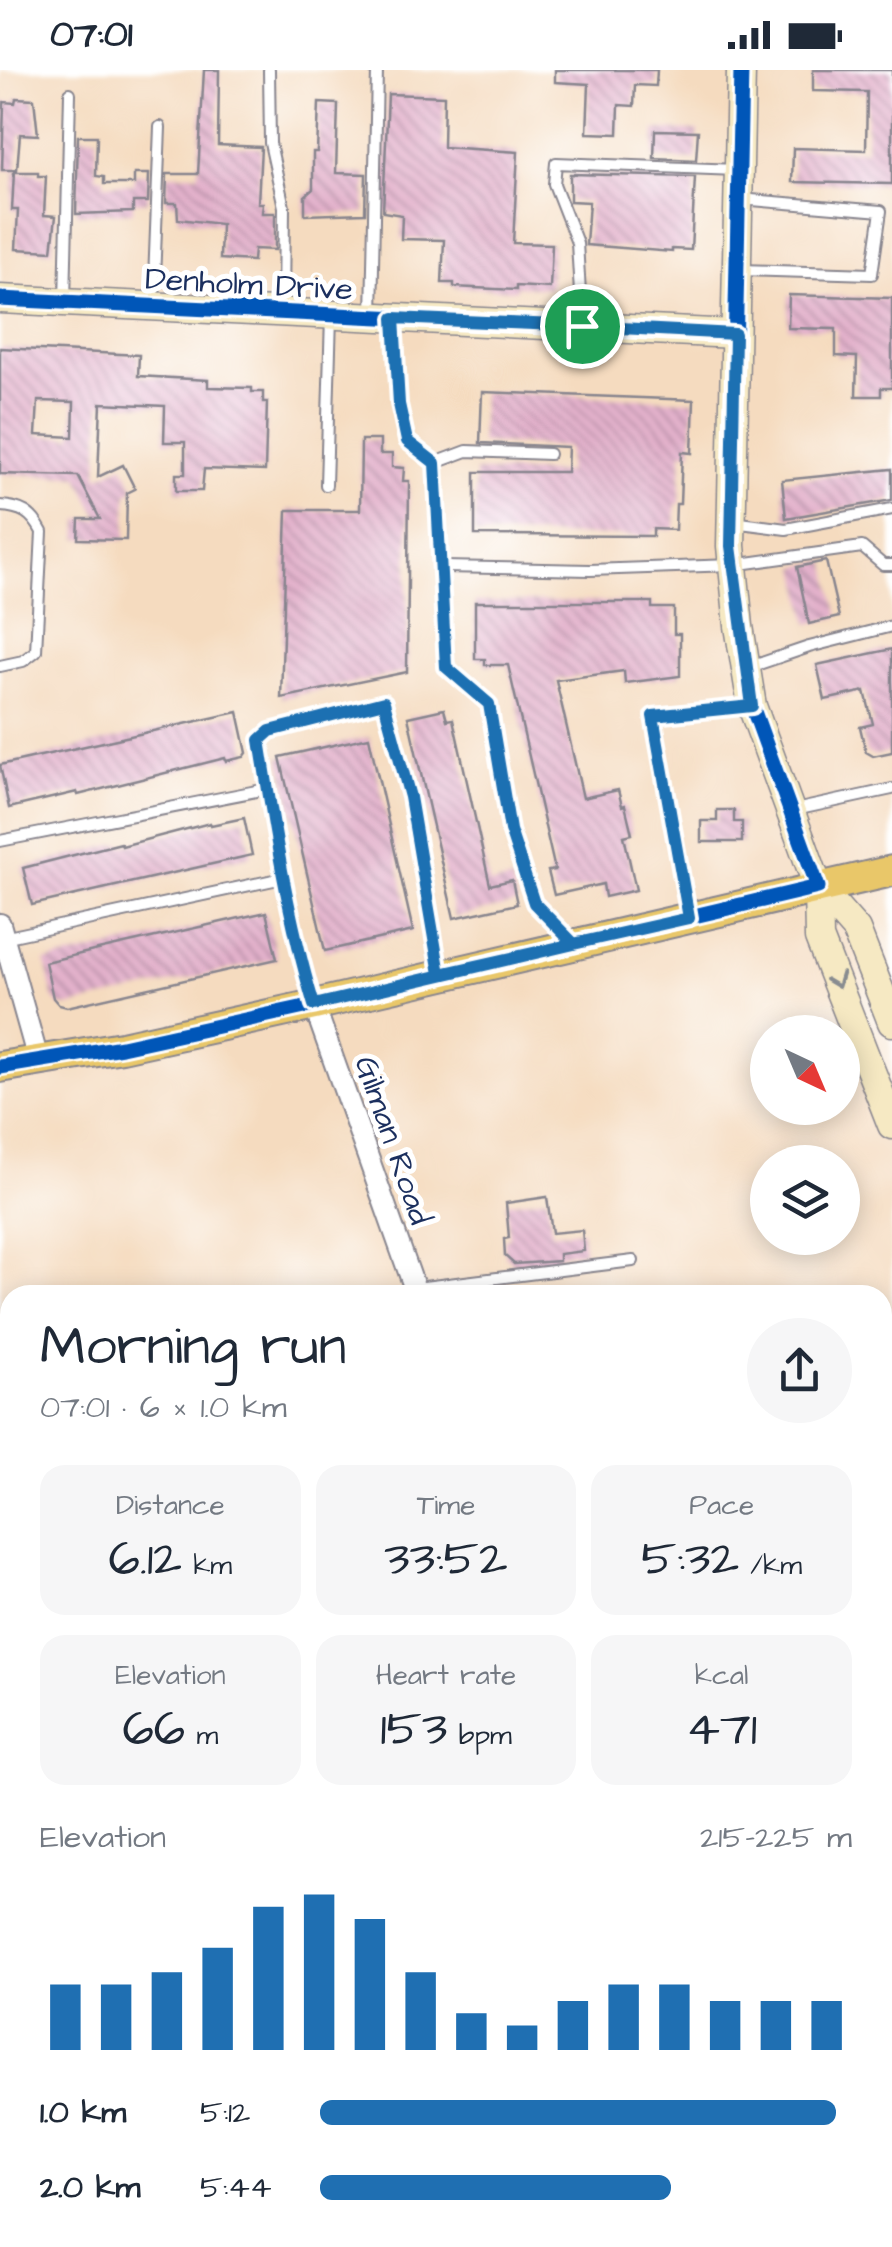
<!DOCTYPE html>
<meta charset="utf-8">
<style>
:root{--surface:#fff;--page:#f6f6f7;--text:#1f2937;--muted:#747a83;--accent:#1f6fb2}
body{margin:0;font-family:"Architects Daughter",sans-serif;background:var(--page);color:var(--text);height:100vh;display:flex;flex-direction:column;font-size:38px;white-space:nowrap}
*{box-sizing:border-box;margin:0}
p{font-size:32px;color:var(--muted)}
.icon{flex:none;width:55px;height:55px;fill:none;stroke:currentColor;stroke-width:2;stroke-linecap:round;stroke-linejoin:round}
.map{position:relative;flex:1;overflow:hidden}
.panel{position:absolute;left:0px;top:1215px;width:892px;height:962px;display:flex;flex-direction:column;background:var(--surface);border-radius:30px 30px 0 0;box-shadow:0 5px 25px #0003}
.panel>*{flex:none}
.needle{width:65px;rotate:136deg}
.controls{position:absolute;left:750px;top:945px;display:grid;gap:20px}
.controls a{display:grid;place-items:center;width:110px;height:110px;border-radius:50%;background:var(--surface);box-shadow:0 5px 25px #0003;font-size:50px}
.pin{position:absolute;display:grid;place-items:center;width:85px;height:85px;color:#fff;margin:-42px;border:5px solid #fff;border-radius:50%;box-shadow:0 2px 10px #0007}
.round{display:grid;place-items:center;flex:none;width:105px;height:105px;border-radius:52px;background:var(--page)}
.head{display:flex;align-items:center;justify-content:space-between;height:170px;padding:0 40px}
h1{font-size:55px;font-weight:600;line-height:75px}
.metrics{display:grid;grid-template-columns:repeat(3,1fr);gap:15px;height:170px;padding:10px 40px}
.metrics div{display:grid;align-content:center;border-radius:25px;background:var(--page);text-align:center}
.metrics b{font-size:50px;font-weight:600}
.metrics small{font-size:28px;font-weight:400}
.metrics p{font-size:28px}
.chart{height:280px;padding:20px 40px}
.chart p{display:flex;justify-content:space-between}
.chart svg{width:100%;height:180px;margin-top:10px;stroke:var(--accent);stroke-width:6}
ul{padding:0 40px;list-style:none;font-size:32px}
li{display:grid;grid-template-columns:160px 120px 1fr;align-items:center;height:75px}
li i{height:25px;border-radius:12px;background:var(--accent)}
.status{display:flex;justify-content:space-between;align-items:center;height:70px;padding:0 50px;background:var(--surface);direction:ltr}
.status svg{height:28px;fill:currentColor}
.map>svg:first-child{display:block}
.building{fill:url(#building-back-hatch);fill-rule:evenodd}
.lines{fill:none;stroke-linecap:round;stroke-linejoin:round}
.lane-casing{stroke:#88858e;stroke-width:14}
.street-casing{stroke:#88858e;stroke-width:24}
.secondary-casing{stroke:#88858e;stroke-width:31}
.primary-casing{stroke:#88858e;stroke-width:34}
.lane{stroke:#fff;stroke-width:10}
.street{stroke:#fff;stroke-width:20}
.secondary{stroke:#f6e9c3;stroke-width:28}
.primary{stroke:#e9c769;stroke-width:30}
.rail-casing{stroke:#1b2f5e;stroke-width:10}
.rail{stroke:#fff;stroke-width:6;stroke-dasharray:19;stroke-linecap:butt}
.cycleway-casing{stroke:#fff;stroke-width:21}
.cycleway{stroke:#0057b8;stroke-width:15}
.oneway{stroke:#888c90}
.route-casing{stroke:#fff;stroke-width:20}
.route{stroke:#1f6fb2;stroke-width:12}
.labels{text-anchor:middle;stroke-width:10;stroke-linejoin:round;paint-order:stroke}
.street-label{font-size:32px;fill:#1b2f5e;stroke:#fff}
</style>
<div class="status"><b>07:01</b><svg viewBox="0 0 49 12"><path d="M0 12V9h3v3zM5 12V6h3v6zM10 12V3h3v9zM15 12V0h3v12zM26 1h20v11H26zM47 4h2v5h-2z"/></svg></div>
<div class="map">
<svg width="892" height="2177" viewBox="0 0 892 2177">
<defs>
<pattern id="building-back-hatch" width="6" height="6" patternUnits="userSpaceOnUse" patternTransform="scale(2.5)"><rect width="6" height="6" fill="#e3b1cb"/><path d="M-1 5l2 2M0 0l6 6M5-1l2 2" fill="none" stroke="#b790a8"/></pattern>
</defs>
<rect width="100%" height="100%" fill="#fff"/>
<filter id="ink" filterUnits="userSpaceOnUse"><feTurbulence type="fractalNoise" baseFrequency=".01" numOctaves="2"/><feDisplacementMap in="SourceGraphic" scale="20" xChannelSelector="R" yChannelSelector="G"/><feConvolveMatrix kernelMatrix="1 2 1 2 8 2 1 2 1" color-interpolation-filters="sRGB"/></filter>
<filter id="wash" filterUnits="userSpaceOnUse"><feTurbulence type="fractalNoise" baseFrequency=".0048" numOctaves="4" result="noise"/><feDisplacementMap in="SourceGraphic" scale="40" xChannelSelector="R" yChannelSelector="G"/><feGaussianBlur stdDeviation="2.25" result="paint"/><feColorMatrix in="noise" values="0 0 0 0 0 0 0 0 0 0 0 0 0 0 0 0 0 1.4 0 .05"/><feComposite in="paint" operator="in"/></filter>
<g filter="url(#wash)">
<rect width="100%" height="100%" fill="#f5dbbf"/>
<g id="blocks">
<g class="building">
<path d="M 204,0 L 219,0 L 218,75 L 261,77 L 258,133 L 263,133 L 262,143 L 275,143 L 275,180 L 254,179 L 253,191 L 220,189 L 221,154 L 178,149 L 177,133 L 166,133 L 167,104 L 198,104 Z"/>
<path d="M 555,0 L 657,0 L 656,16 L 635,15 L 634,36 L 619,35 L 618,64 L 587,63 L 589,14 L 555,12 Z"/>
<path d="M 813,0 L 892,0 L 892,114 L 792,112 L 793,78 L 866,80 L 867,22 L 813,21 Z"/>
<path d="M 388,24 L 444,26 L 443,77 L 518,82 L 513,173 L 552,174 L 550,218 L 516,216 L 516,220 L 454,217 L 454,213 L 442,213 L 444,170 L 401,169 L 402,145 L 383,142 Z"/>
<path d="M 16,28 L 34,29 L 38,65 L 20,64 L 17,100 L 2,100 L 4,32 L 15,33 Z"/>
<path d="M 319,33 L 338,34 L 336,103 L 366,104 L 365,143 L 305,145 L 305,126 L 313,119 L 313,82 L 317,82 Z"/>
<path d="M 655,60 L 698,61 L 696,90 L 654,88 Z"/>
<path d="M 78,66 L 97,66 L 96,106 L 104,107 L 104,114 L 134,114 L 134,104 L 149,104 L 148,132 L 133,132 L 133,142 L 76,144 Z"/>
<path d="M 14,102 L 38,102 L 38,106 L 46,106 L 44,145 L 56,146 L 52,181 L 16,179 L 18,140 L 12,140 Z"/>
<path d="M 570,104 L 695,107 L 691,180 L 672,179 L 672,182 L 586,175 L 589,132 L 570,131 Z"/>
<path d="M 789,225 L 892,228 L 892,318 L 881,318 L 881,326 L 856,326 L 857,287 L 836,286 L 836,259 L 788,258 Z"/>
<path d="M 0,278 L 139,285 L 138,306 L 208,310 L 208,317 L 252,318 L 252,322 L 263,322 L 263,332 L 267,332 L 265,401 L 204,399 L 202,421 L 176,421 L 176,404 L 185,404 L 185,372 L 164,372 L 165,336 L 101,333 L 98,407 L 123,395 L 135,419 L 127,423 L 126,470 L 78,469 L 79,449 L 100,449 L 78,406 L 0,404 ZM 38,331 L 74,332 L 73,367 L 36,365 Z"/>
<path d="M 482,322 L 694,330 L 692,383 L 682,382 L 680,434 L 676,434 L 675,460 L 653,459 L 653,466 L 475,465 L 475,402 L 567,402 L 568,377 L 480,373 Z"/>
<path d="M 361,370 L 380,370 L 380,384 L 392,384 L 392,397 L 404,398 L 403,411 L 409,411 L 407,602 L 281,628 L 287,440 L 360,440 Z"/>
<path d="M 892,399 L 892,430 L 786,448 L 782,410 Z"/>
<path d="M 826,491 L 839,547 L 809,554 L 797,497 Z"/>
<path d="M 475,532 L 652,532 L 652,538 L 674,538 L 674,564 L 680,564 L 680,606 L 625,613 L 624,601 L 556,610 L 583,728 L 618,720 L 622,736 L 625,735 L 632,764 L 624,766 L 636,820 L 605,827 L 603,814 L 554,825 L 548,801 L 555,800 L 508,595 L 485,595 L 485,589 L 475,589 Z"/>
<path d="M 892,579 L 892,682 L 873,686 L 866,682 L 860,657 L 873,654 L 865,621 L 825,630 L 817,595 Z"/>
<path d="M 444,639 L 447,650 L 453,649 L 490,815 L 512,810 L 517,834 L 454,848 L 408,647 Z"/>
<path d="M 238,642 L 247,683 L 244,687 L 226,691 L 225,688 L 78,725 L 77,722 L 9,738 L 0,695 Z"/>
<path d="M 369,667 L 413,861 L 325,881 L 280,687 Z"/>
<path d="M 717,740 L 734,740 L 734,752 L 742,752 L 742,772 L 701,772 L 701,751 L 717,751 Z"/>
<path d="M 244,748 L 252,785 L 32,835 L 23,798 L 121,773 L 122,776 L 210,753 L 211,755 Z"/>
<path d="M 266,842 L 277,889 L 67,937 L 59,935 L 53,928 L 45,892 Z"/>
<path d="M 547,1127 L 552,1163 L 582,1160 L 584,1181 L 559,1184 L 559,1191 L 514,1194 L 505,1186 L 504,1169 L 509,1168 L 506,1133 Z"/>
</g>
</g>
</g>
<g filter="url(#ink)">
<use href="#blocks" fill-opacity="0" stroke="#88858e" stroke-width="2.5"/>
<g class="lines">
<g class="lane-casing">
<g id="lane">
<path d="M 269,0 L 270,73 L 284,137 L 283,241"/>
<path d="M 740,129 L 881,141 L 872,204 L 740,200"/>
<path d="M 65,232 L 70,23"/>
<path d="M 153,236 L 160,57"/>
<path d="M 372,246 L 377,0"/>
<path d="M 395,249 L 399,334 L 407,371 L 435,393"/>
<path d="M 582,256 L 577,173 L 554,114 L 556,93 L 737,100"/>
<path d="M 549,384 L 467,381 L 435,393 L 446,597 L 489,634 L 510,760 L 534,833 L 570,870"/>
<path d="M 326,415 L 331,246"/>
<path d="M 0,436 C 22,437 32,443 42,462 L 36,581 L 23,591 L 0,596"/>
<path d="M 733,452 L 786,459 L 892,439"/>
<path d="M 443,497 L 590,500 L 733,495 L 862,477 L 883,495 L 892,495"/>
<path d="M 747,598 L 809,577 L 892,556"/>
<path d="M 790,741 L 892,719"/>
<path d="M 0,771 L 267,719"/>
<path d="M 688,843 L 653,646 L 751,636"/>
<path d="M 3,868 L 283,808"/>
<path d="M 312,929 C 287,844 273,757 260,669 L 269,661 L 384,632 L 410,727 L 439,903"/>
<path d="M 416,1218 L 633,1191"/>
<path d="M 0,1954 L 10,1952"/>
<path d="M 0,1982 L 10,2001"/>
<path d="M 882,2050 L 892,2046"/>
<path d="M 524,2168 L 529,2177"/>
</g>
</g>
<g class="street-casing">
<g id="street">
<path d="M 0,854 L 39,993"/>
<path d="M 314,935 L 417,1225"/>
<path d="M 0,1442 L 10,1440"/>
<path d="M 882,1794 L 892,1790"/>
<path d="M 783,2168 L 786,2177"/>
</g>
</g>
<g class="secondary-casing">
<g id="secondary">
<path d="M 741,0 L 731,476 L 739,556 L 752,636 L 818,817 L 819,868 L 892,1055"/>
<path d="M 0,229 L 735,264"/>
<path d="M 818,817 L 856,860 L 892,952"/>
</g>
</g>
<g class="primary-casing">
<path id="primary" d="M 0,997 L 122,977 L 314,935 L 892,801"/>
</g>
<use href="#lane" class="lane"/>
<use href="#street" class="street"/>
<use href="#secondary" class="secondary"/>
<use href="#primary" class="primary"/>
<g class="rail-casing">
<g id="rail">
<path d="M 882,1258 L 892,1257"/>
<path d="M 882,1282 L 892,1281"/>
<path d="M 882,1323 L 892,1319"/>
<path d="M 0,1352 L 10,1352"/>
<path d="M 882,1354 L 892,1349"/>
<path d="M 0,1377 L 10,1376"/>
</g>
</g>
<use href="#rail" class="rail"/>
<g class="cycleway-casing">
<g id="cycleway">
<path d="M 0,229 L 735,264"/>
<path d="M 0,997 L 122,977 L 314,935 L 818,817 L 752,636 L 731,476 L 741,0"/>
</g>
</g>
<use href="#cycleway" class="cycleway"/>
</g>
<defs><path id="oneway-chevron" d="M-2-3.5L2.5 0L-2 3.5" fill="none" stroke-width="1.6" stroke-linecap="round" stroke-linejoin="round" transform="scale(2.5)"/></defs>
<use class="oneway" href="#oneway-chevron" transform="translate(836 911) rotate(69)"/>
</g>
<g class="lines" filter="url(#ink)">
<g class="route-casing">
<path id="route" d="M 582,256 L 394,248 L 399,334 L 407,371 L 435,393 L 446,597 L 489,634 L 510,760 L 534,833 L 574,874 L 314,935 C 288,848 274,759 260,670 L 270,661 L 384,632 L 410,727 L 440,904 L 689,848 L 653,646 L 752,636 L 731,476 L 735,264 L 582,256"/>
</g>
<use href="#route" class="route"/>
</g>
<g class="labels">
<g class="street-label">
<text transform="translate(249 213) rotate(3)" y="11">Denholm Drive</text>
<text transform="translate(394 1070) rotate(71)" y="11">Gilman Road</text>
</g>
</g>
</svg>
<div class="controls">
<a><svg class="needle" viewBox="-14 -14 28 28"><path d="M0-13l5 13h-10z" fill="#e53935"/><path d="M0 13l5-13h-10z" fill="#747a83"/></svg></a>
<a><svg class="icon" aria-label="layers" viewBox="0 0 24 24"><path d="M12 4l9 5-9 5-9-5zM3 14l9 5 9-5"/></svg></a>
</div>
<div class="pin" style="left:582px;top:256px;background:#1e9e55"><svg class="icon" aria-label="arrive" viewBox="0 0 24 24"><path d="M6 21V4h12l-3 4 3 4H6"/></svg></div>
<section class="panel">
<div class="head"><div><h1>Morning run</h1><p>07:01 · 6 × 1.0 km</p></div><a class="round"><svg class="icon" aria-label="share" viewBox="0 0 24 24"><path d="M12 15V3M7 8l5-5 5 5M5 13v7h14v-7"/></svg></a></div>
<div class="metrics">
<div><p>Distance</p><b>6.12<small> km</small></b></div>
<div><p>Time</p><b>33:52</b></div>
<div><p>Pace</p><b>5:32<small> /km</small></b></div>
</div>
<div class="metrics">
<div><p>Elevation</p><b>66<small> m</small></b></div>
<div><p>Heart rate</p><b>153<small> bpm</small></b></div>
<div><p>kcal</p><b>471</b></div>
</div>
<div class="chart"><p><span>Elevation</span>215–225 m</p>
<svg viewBox="0 0 160 44" preserveAspectRatio="none"><path d="M5 44V28M15 44V28M25 44V25M35 44V19M45 44V9M55 44V6M65 44V12M75 44V25M85 44V35M95 44V38M105 44V32M115 44V28M125 44V28M135 44V32M145 44V32M155 44V32"/></svg>
</div>
<ul>
<li><b>1.0 km</b>5:12<i style="width:97%"></i></li>
<li><b>2.0 km</b>5:44<i style="width:66%"></i></li>
</ul>
</section>
</div>
